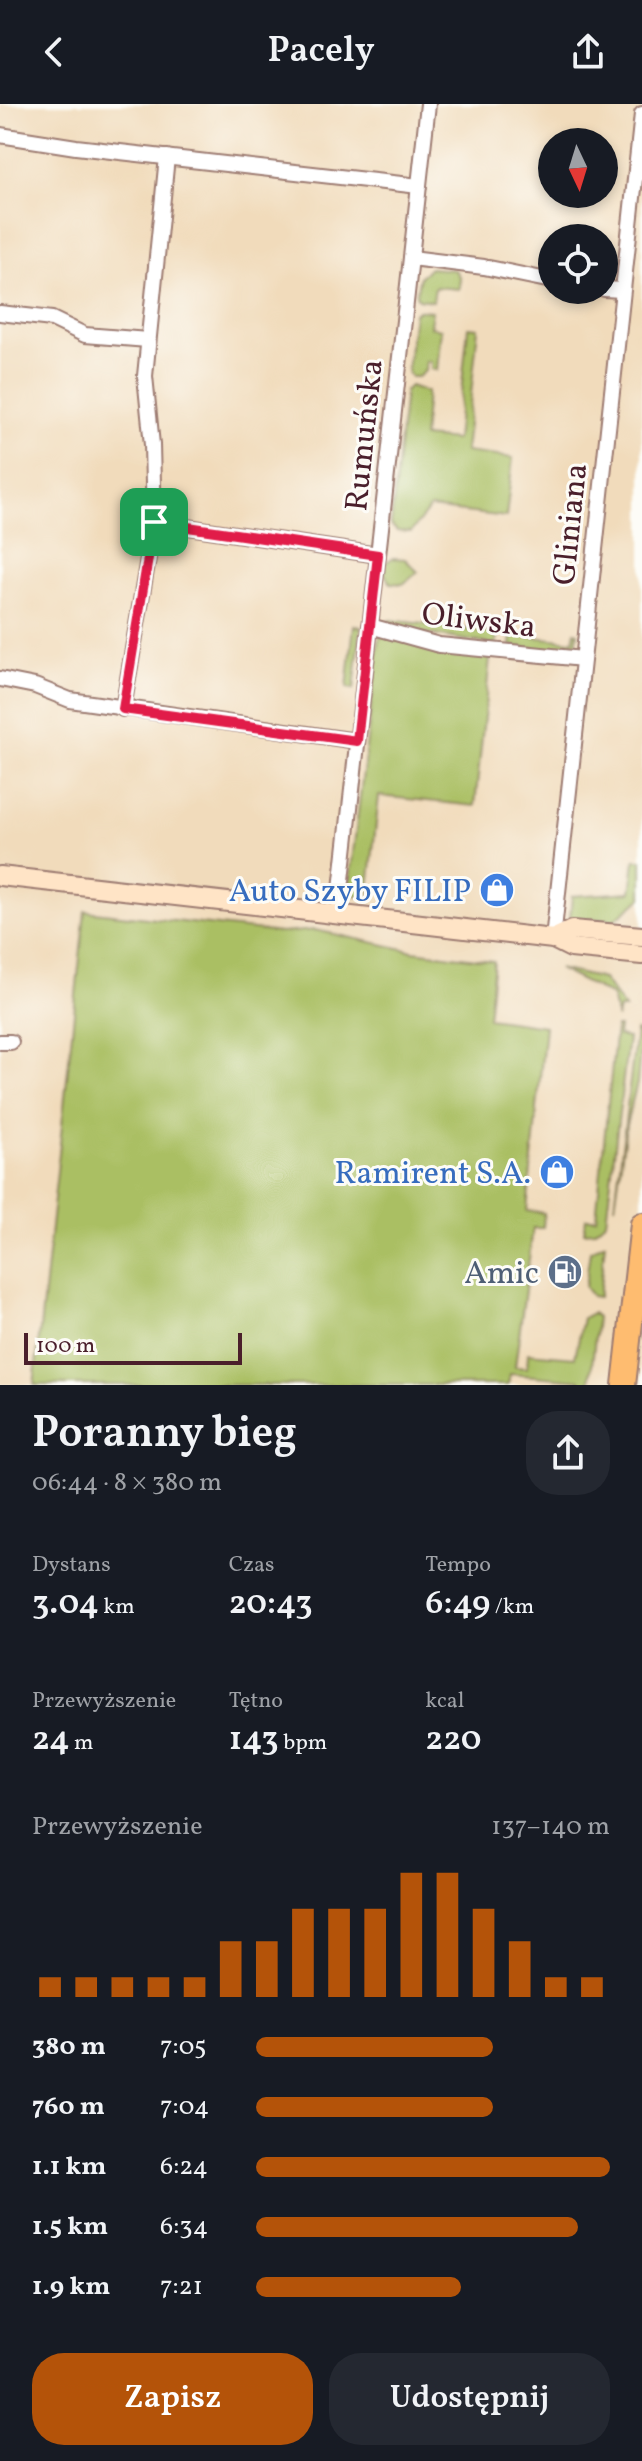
<!DOCTYPE html>
<html lang="pl">
<meta charset="utf-8">
<style>
:root{--surface:#171b24;--page:#242831;--text:#f1f3f6;--muted:#9ea1a6;--accent:#b45309}
body{margin:0;font-family:Vollkorn,serif;background:var(--page);color:var(--text);height:100vh;display:flex;flex-direction:column;font-size:30px;white-space:nowrap}
*{box-sizing:border-box;margin:0}
p{font-size:26px;color:var(--muted)}
.icon{flex:none;width:44px;height:44px;fill:none;stroke:currentColor;stroke-width:2;stroke-linecap:round;stroke-linejoin:round}
.map{position:relative;height:1281px;overflow:hidden}
.side{display:flex;flex-direction:column;background:var(--surface);flex:1}
.side>*{flex:none}
.needle{width:52px;rotate:176deg}
.controls{position:absolute;left:538px;top:24px;display:grid;gap:16px}
.controls a{display:grid;place-items:center;width:80px;height:80px;border-radius:50%;background:var(--surface);box-shadow:0 4px 12px #0003;font-size:40px}
.scale{position:absolute;left:24px;bottom:20px;width:218px;box-sizing:border-box;padding-left:8px;border:4px solid #4a1f2b;border-top:0;font-size:22px;line-height:28px;white-space:nowrap;color:#4a1f2b;-webkit-text-stroke:6px #fdfcf7;paint-order:stroke}
.pin{position:absolute;display:grid;place-items:center;width:68px;height:68px;color:#fff;margin:-34px;border-radius:16px;box-shadow:0 4px 12px #0006}
.round{display:grid;place-items:center;flex:none;width:84px;height:84px;border-radius:32px;background:var(--page)}
.overview{display:flex;align-items:center;justify-content:space-between;height:136px;padding:0 32px}
h1{font-size:44px;font-weight:600;line-height:60px}
.figures{display:grid;grid-template-columns:repeat(3,1fr);gap:12px;height:136px;padding:8px 32px}
.figures div{display:grid;align-content:center}
.figures b{font-size:34px;font-weight:600}
.figures small{font-size:22px;font-weight:400}
.figures p{font-size:22px}
.chart{height:224px;padding:16px 32px}
.chart p{display:flex;justify-content:space-between}
.chart svg{width:100%;height:144px;margin-top:8px;stroke:var(--accent);stroke-width:6}
.cta{display:flex;gap:16px;margin-top:auto;padding:16px 32px}
.cta a{flex:1;height:92px;border-radius:32px;background:var(--accent);color:#fff;font-size:32px;font-weight:600;line-height:92px;text-align:center}
.cta a+a{background:var(--page);color:var(--text)}
ul{padding:0 32px;list-style:none;font-size:26px}
li{display:grid;grid-template-columns:128px 96px 1fr;align-items:center;height:60px}
li i{height:20px;border-radius:10px;background:var(--accent)}
header{display:flex;justify-content:space-between;align-items:center;height:104px;padding:0 32px;background:var(--surface);font-size:36px;font-weight:600}
.map>svg:first-child{display:block}
.green{fill:#aabf63;stroke:#7a6f47;stroke-width:2}
.lines{fill:none;stroke-linecap:round;stroke-linejoin:round}
.street-casing{stroke:#9e7d73;stroke-width:18}
.secondary-casing{stroke:#9e7d73;stroke-width:22}
.primary-casing{stroke:#9e7d73;stroke-width:26}
.street{stroke:#fff;stroke-width:14}
.secondary{stroke:#ffe4c6;stroke-width:18}
.primary{stroke:#febc70;stroke-width:22}
.route-casing{stroke:#fff;stroke-width:16}
.route{stroke:#e11d48;stroke-width:10}
.labels{text-anchor:middle;stroke-width:6;stroke-linejoin:round;paint-order:stroke}
.street-label{font-size:32px;fill:#4a1f2b;stroke:#fdfcf7}
.shop-label{font-size:32px;fill:#366cbe;stroke:#fdfcf7;text-anchor:end}
.service-label{font-size:32px;fill:#4e5e75;stroke:#fdfcf7;text-anchor:end}
</style>
<header><svg class="icon" aria-label="back" viewBox="0 0 24 24"><path d="M15 5l-7 7 7 7"/></svg>Pacely<svg class="icon" aria-label="share" viewBox="0 0 24 24"><path d="M12 15V3M7 8l5-5 5 5M5 13v7h14v-7"/></svg></header>
<div class="map">
<svg width="642" height="1281" viewBox="0 0 642 1281">
<rect width="100%" height="100%" fill="#fdfcf7"/>
<filter id="ink" filterUnits="userSpaceOnUse"><feTurbulence type="fractalNoise" baseFrequency=".0125" numOctaves="2"/><feDisplacementMap in="SourceGraphic" scale="16" xChannelSelector="R" yChannelSelector="G"/><feConvolveMatrix kernelMatrix="1 2 1 2 8 2 1 2 1" color-interpolation-filters="sRGB"/></filter>
<filter id="wash" filterUnits="userSpaceOnUse"><feTurbulence type="fractalNoise" baseFrequency=".006" numOctaves="4" result="noise"/><feDisplacementMap in="SourceGraphic" scale="32" xChannelSelector="R" yChannelSelector="G"/><feGaussianBlur stdDeviation="1.8" result="paint"/><feColorMatrix in="noise" values="0 0 0 0 0 0 0 0 0 0 0 0 0 0 0 0 0 1.4 0 .05"/><feComposite in="paint" operator="in"/></filter>
<g filter="url(#wash)">
<rect width="100%" height="100%" fill="#f1dbbb"/>
<g class="green">
<path d="M 430,164 L 455,166 L 460,174 L 459,185 L 435,183 L 433,197 L 419,195 L 416,191 L 420,172 Z"/>
<path d="M 419,206 L 432,207 L 430,223 L 441,225 L 437,266 L 431,265 L 431,258 L 426,257 L 425,267 L 418,273 L 411,273 L 407,267 L 414,209 Z"/>
<path d="M 468,223 L 478,224 L 465,348 L 513,354 L 506,413 L 430,404 L 411,428 L 397,427 L 391,421 L 405,287 L 410,282 L 427,288 L 423,333 L 456,336 Z"/>
<path d="M 393,454 L 405,455 L 418,468 L 403,480 L 391,479 L 385,471 L 386,458 Z"/>
<path d="M 390,516 L 497,529 L 496,541 L 390,524 L 386,519 Z"/>
<path d="M 354,521 L 361,523 L 354,585 L 347,584 Z"/>
<path d="M 575,527 L 578,528 L 576,544 L 570,548 L 511,542 L 512,531 L 573,537 Z"/>
<path d="M 380,530 L 488,550 L 490,554 L 475,702 L 379,692 L 368,793 L 352,791 L 349,782 Z"/>
<path d="M 635,756 L 642,756 L 642,794 L 614,816 L 570,814 L 572,792 L 631,788 Z"/>
<path d="M 85,807 L 281,829 L 315,826 L 413,847 L 494,857 L 488,914 L 545,922 L 527,1107 L 544,1109 L 543,1124 L 533,1124 L 515,1263 L 527,1264 L 528,1249 L 575,1253 L 583,1214 L 592,1209 L 597,1213 L 590,1281 L 580,1281 L 580,1276 L 510,1270 L 508,1281 L 34,1281 Z"/>
<path d="M 558,865 L 603,875 L 625,905 L 619,905 L 617,914 L 612,892 Z"/>
<path d="M 616,923 L 619,923 L 618,932 L 628,934 L 606,1117 L 594,1127 L 584,1128 L 586,1114 L 596,1114 Z"/>
<path d="M 636,927 L 642,929 L 637,979 L 626,1021 L 615,1102 Z"/>
<path d="M 605,1139 L 599,1193 L 592,1192 L 585,1183 L 590,1147 Z"/>
</g>
</g>
<g filter="url(#ink)">
<g class="lines">
<g class="street-casing">
<g id="street">
<path d="M 0,31 L 76,43 L 419,82"/>
<path d="M 411,154 L 484,163 L 552,177"/>
<path d="M 604,185 L 622,186"/>
<path d="M 0,209 L 52,215 L 85,231 L 148,236"/>
<path d="M 154,418 L 378,451"/>
<path d="M 370,522 L 439,541 L 583,555"/>
<path d="M 0,575 L 35,582 L 70,596 L 357,637"/>
<path d="M 123,605 L 154,418 L 152,341 L 145,272 L 167,53"/>
<path d="M 338,812 L 428,0"/>
<path d="M 553,835 L 642,10"/>
<path d="M 0,938 L 11,938"/>
</g>
</g>
<g class="secondary-casing">
<g id="secondary">
<path d="M 0,772 L 553,835 L 571,844 L 642,851"/>
<path d="M 553,835 L 572,826 L 642,832"/>
</g>
</g>
<g class="primary-casing">
<path id="primary" d="M 624,1281 L 642,1120"/>
</g>
<use href="#street" class="street"/>
<use href="#secondary" class="secondary"/>
<use href="#primary" class="primary"/>
</g>
</g>
<g class="lines" filter="url(#ink)">
<g class="route-casing">
<path id="route" d="M 154,418 L 378,451 L 357,637 L 123,605 Z"/>
</g>
<use href="#route" class="route"/>
</g>
<defs>
<g id="shop-disc" transform="scale(1.8)"><circle r="9.5" fill="#3f7fe0" stroke="#fdfcf7"/><path d="M-5-2.5h2.3a2.7 3.5 0 0 1 5.4 0H5L5.5 6h-11ZM-1.5-2.5h3a1.5 2.3 0 0 0-3 0Z" fill="#fff"/></g>
<g id="fuel-disc" transform="scale(1.8)"><circle r="9.5" fill="#5c6f8a" stroke="#fdfcf7"/><path d="M-5.5-6h7V0h2V4h1.3V-2.5L3-4.5l.8-.8L6-3V5H2.5V1h-1V6h-7ZM-4.2-4.7v3.2H.2V-4.7Z" fill="#fff"/></g>
</defs>
<g fill-rule="evenodd">
<use href="#shop-disc" x="497" y="786"/>
<use href="#shop-disc" x="557" y="1068"/>
<use href="#fuel-disc" x="565" y="1168"/>
</g>
<g class="labels">
<g class="street-label">
<text transform="translate(363 331) rotate(-84)" y="11">Rumuńska</text>
<text transform="translate(569 420) rotate(-84)" y="11">Gliniana</text>
<text transform="translate(479 515) rotate(7)" y="11">Oliwska</text>
</g>
<g class="shop-label">
<text x="471" y="797">Auto Szyby FILIP</text>
<text x="531" y="1079">Ramirent S.A.</text>
</g>
<g class="service-label">
<text x="539" y="1179">Amic</text>
</g>
</g>
</svg>
<div class="controls">
<a><svg class="needle" viewBox="-14 -14 28 28"><path d="M0-13l5 13h-10z" fill="#e53935"/><path d="M0 13l5-13h-10z" fill="#9ea1a6"/></svg></a>
<a><svg class="icon" aria-label="locate" viewBox="0 0 24 24"><circle cx="12" cy="12" r="6"/><path d="M12 2v4M12 18v4M2 12h4M18 12h4"/></svg></a>
</div>
<div class="scale">100 m</div>
<div class="pin" style="left:154px;top:418px;background:#1e9e55"><svg class="icon" aria-label="arrive" viewBox="0 0 24 24"><path d="M6 21V4h12l-3 4 3 4H6"/></svg></div>
</div>
<section class="side">
<div class="overview"><div><h1>Poranny bieg</h1><p>06:44 · 8 × 380 m</p></div><a class="round"><svg class="icon" aria-label="share" viewBox="0 0 24 24"><path d="M12 15V3M7 8l5-5 5 5M5 13v7h14v-7"/></svg></a></div>
<div class="figures">
<div><p>Dystans</p><b>3.04<small> km</small></b></div>
<div><p>Czas</p><b>20:43</b></div>
<div><p>Tempo</p><b>6:49<small> /km</small></b></div>
</div>
<div class="figures">
<div><p>Przewyższenie</p><b>24<small> m</small></b></div>
<div><p>Tętno</p><b>143<small> bpm</small></b></div>
<div><p>kcal</p><b>220</b></div>
</div>
<div class="chart"><p><span>Przewyższenie</span>137–140 m</p>
<svg viewBox="0 0 160 44" preserveAspectRatio="none"><path d="M5 44V38M15 44V38M25 44V38M35 44V38M45 44V38M55 44V27M65 44V27M75 44V17M85 44V17M95 44V17M105 44V6M115 44V6M125 44V17M135 44V27M145 44V38M155 44V38"/></svg>
</div>
<ul>
<li><b>380 m</b>7:05<i style="width:67%"></i></li>
<li><b>760 m</b>7:04<i style="width:67%"></i></li>
<li><b>1.1 km</b>6:24<i style="width:100%"></i></li>
<li><b>1.5 km</b>6:34<i style="width:91%"></i></li>
<li><b>1.9 km</b>7:21<i style="width:58%"></i></li>
</ul>
<div class="cta"><a>Zapisz</a><a>Udostępnij</a></div>
</section>
